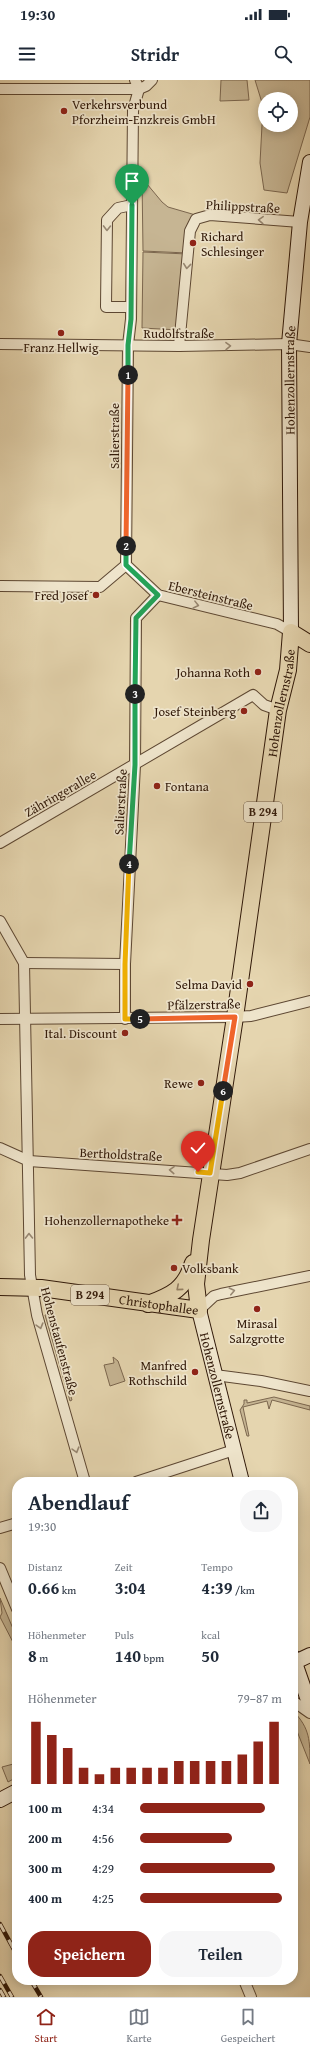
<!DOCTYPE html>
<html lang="de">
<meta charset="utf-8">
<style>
:root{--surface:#fff;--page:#f6f6f7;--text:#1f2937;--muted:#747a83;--line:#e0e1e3;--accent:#8f2418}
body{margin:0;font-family:"Gentium Book Plus",serif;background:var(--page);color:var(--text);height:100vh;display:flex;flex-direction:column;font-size:15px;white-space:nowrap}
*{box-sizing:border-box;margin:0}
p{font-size:13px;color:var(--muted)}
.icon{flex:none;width:22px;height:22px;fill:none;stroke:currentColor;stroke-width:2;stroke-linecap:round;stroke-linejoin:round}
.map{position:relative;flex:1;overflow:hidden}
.details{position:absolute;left:12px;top:1397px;width:286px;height:508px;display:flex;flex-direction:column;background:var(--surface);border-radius:16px;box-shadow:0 2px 10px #0003}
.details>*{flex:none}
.fabs{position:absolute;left:258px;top:12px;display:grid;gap:8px}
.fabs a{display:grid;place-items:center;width:40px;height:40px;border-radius:50%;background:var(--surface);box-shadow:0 2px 10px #0003;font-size:20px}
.pin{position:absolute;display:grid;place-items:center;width:34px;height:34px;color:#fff;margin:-41px -17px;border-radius:50% 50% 50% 0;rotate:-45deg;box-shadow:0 0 4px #0007}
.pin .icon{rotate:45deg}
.km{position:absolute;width:20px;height:20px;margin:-10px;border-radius:50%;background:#222;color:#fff;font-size:11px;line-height:20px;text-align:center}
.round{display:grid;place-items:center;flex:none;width:42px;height:42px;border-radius:16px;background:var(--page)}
.head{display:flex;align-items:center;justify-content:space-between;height:68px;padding:0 16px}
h1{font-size:22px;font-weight:600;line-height:30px}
.metrics{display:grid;grid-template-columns:repeat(3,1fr);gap:6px;height:68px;padding:4px 16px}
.metrics div{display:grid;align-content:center}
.metrics b{font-size:17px;font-weight:600}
.metrics small{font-size:11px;font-weight:400}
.metrics p{font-size:11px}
.chart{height:112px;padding:8px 16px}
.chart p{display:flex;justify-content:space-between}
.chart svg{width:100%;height:72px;margin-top:4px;stroke:var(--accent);stroke-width:6}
.primary-button{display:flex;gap:8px;margin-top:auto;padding:8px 16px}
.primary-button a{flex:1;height:46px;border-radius:16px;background:var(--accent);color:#fff;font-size:16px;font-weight:600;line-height:46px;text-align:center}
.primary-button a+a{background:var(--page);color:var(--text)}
ul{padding:0 16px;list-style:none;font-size:13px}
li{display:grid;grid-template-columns:64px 48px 1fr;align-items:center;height:30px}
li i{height:10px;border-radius:5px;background:var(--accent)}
.status{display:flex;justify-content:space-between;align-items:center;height:28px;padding:0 20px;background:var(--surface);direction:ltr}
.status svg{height:11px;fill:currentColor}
header{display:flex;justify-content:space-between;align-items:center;height:52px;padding:0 16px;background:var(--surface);font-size:18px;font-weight:600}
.menu{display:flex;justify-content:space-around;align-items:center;height:56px;border-top:1px solid var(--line);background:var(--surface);font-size:11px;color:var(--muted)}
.menu a{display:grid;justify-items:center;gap:2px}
.menu .on{color:var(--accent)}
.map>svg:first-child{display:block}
.green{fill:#c6b593;stroke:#7b664e;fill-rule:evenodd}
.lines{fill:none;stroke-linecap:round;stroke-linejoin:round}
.minor-casing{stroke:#5d4732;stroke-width:12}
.secondary-casing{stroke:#301808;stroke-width:16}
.primary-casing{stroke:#301808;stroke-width:18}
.minor{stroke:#eee4cb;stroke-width:10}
.secondary{stroke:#eee4cb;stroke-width:14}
.primary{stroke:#e5d5af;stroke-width:16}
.rail-casing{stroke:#301808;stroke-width:4.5}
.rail{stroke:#eee4cb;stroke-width:3;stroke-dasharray:9;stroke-linecap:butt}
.oneway{stroke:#988873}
.oneway2{stroke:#948064}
.split-1-casing{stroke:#fff;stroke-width:8}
.split-2-casing{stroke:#fff;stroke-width:8}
.split-3-casing{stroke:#fff;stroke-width:8}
.split-4-casing{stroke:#fff;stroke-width:8}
.split-5-casing{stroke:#fff;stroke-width:8}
.split-6-casing{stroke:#fff;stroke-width:8}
.split-7-casing{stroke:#fff;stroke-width:8}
.split-1{stroke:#22a559;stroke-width:5}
.split-2{stroke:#f0652b;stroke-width:5}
.split-3{stroke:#22a559;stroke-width:5}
.split-4{stroke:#22a559;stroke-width:5}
.split-5{stroke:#f5b400;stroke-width:5}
.split-6{stroke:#f0652b;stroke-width:5}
.split-7{stroke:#f5b400;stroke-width:5}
.poi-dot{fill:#8f2418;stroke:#eee4cb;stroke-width:1.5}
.labels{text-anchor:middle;stroke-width:3.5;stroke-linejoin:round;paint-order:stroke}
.shield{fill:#eee4cb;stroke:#695542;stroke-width:1}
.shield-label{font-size:12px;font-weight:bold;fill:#301808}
.poi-label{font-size:13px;fill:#301808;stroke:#eee4cb;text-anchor:end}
.street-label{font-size:13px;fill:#301808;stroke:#eee4cb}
</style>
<div class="status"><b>19:30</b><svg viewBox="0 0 49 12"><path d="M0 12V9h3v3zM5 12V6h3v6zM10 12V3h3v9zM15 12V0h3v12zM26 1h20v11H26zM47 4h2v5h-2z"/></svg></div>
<header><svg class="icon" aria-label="menu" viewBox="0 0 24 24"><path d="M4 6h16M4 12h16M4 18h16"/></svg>Stridr<svg class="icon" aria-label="search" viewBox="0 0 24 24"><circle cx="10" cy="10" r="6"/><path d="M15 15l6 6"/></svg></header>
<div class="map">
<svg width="310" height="1917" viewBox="0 0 310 1917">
<rect width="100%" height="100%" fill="#e5d5af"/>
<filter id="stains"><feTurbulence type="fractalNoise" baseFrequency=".005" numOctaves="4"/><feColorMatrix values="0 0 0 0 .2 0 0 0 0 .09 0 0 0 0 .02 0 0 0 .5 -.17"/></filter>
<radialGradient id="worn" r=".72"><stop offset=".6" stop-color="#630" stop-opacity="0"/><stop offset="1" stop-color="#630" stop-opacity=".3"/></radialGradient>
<g class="green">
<path d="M 221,0 L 247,0 L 249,20 L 220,21 Z"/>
<path d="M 255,0 L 310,0 L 310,37 L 287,113 L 264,110 L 260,83 L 263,26 ZM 265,19 L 291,19 L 291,45 L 265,45 Z"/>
<path d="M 142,98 L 162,122 L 168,127 L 199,136 L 187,173 L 143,171 Z"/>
<path d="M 143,172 L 187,174 L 179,250 L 142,248 Z"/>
<path d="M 47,1234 L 72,1320 L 70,1321 L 45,1235 Z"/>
<path d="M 113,1277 L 118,1281 L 125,1301 L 110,1306 L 104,1285 L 114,1283 Z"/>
<path d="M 274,1317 L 310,1326 L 310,1330 L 272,1320 L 269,1329 L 267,1321 L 243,1327 L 249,1356 L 247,1356 L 240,1330 L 244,1324 L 244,1320 L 247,1320 L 247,1323 Z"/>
<path d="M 0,1518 L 17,1558 L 17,1570 L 0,1537 L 2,1533 Z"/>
<path d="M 293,1631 C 310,1648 310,1661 310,1684 L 293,1641 Z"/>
<path d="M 17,1683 L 17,1697 L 8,1702 L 2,1687 Z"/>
</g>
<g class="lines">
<g class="minor-casing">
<g id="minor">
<path d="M 0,9 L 139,9 L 146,6 L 152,0"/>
<path d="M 131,227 L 106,227 L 107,140 L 118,128 L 132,125"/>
<path d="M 0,264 L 179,266 L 289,264 L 310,267"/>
<path d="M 179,266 L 190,151 L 196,139 L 210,135 L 300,142"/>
<path d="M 126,485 L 128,265 L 131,239 L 133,30 L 139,9 L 135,0"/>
<path d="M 126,485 L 158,515 L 277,544 L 291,552"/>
<path d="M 0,506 L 100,507 L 126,485"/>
<path d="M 0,763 L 253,615 L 264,625 L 278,630"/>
<path d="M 0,841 L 24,883 L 30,1195 L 37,1235 L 85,1402"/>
<path d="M 24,883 L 125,884"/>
<path d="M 0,939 L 235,937 L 251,936 L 310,921"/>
<path d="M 125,939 L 125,884 L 135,685 L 136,538 L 158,515"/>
<path d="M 0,1068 L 29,1081 L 227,1095 L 240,1093 L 310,1069"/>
<path d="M 199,1230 L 214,1216 L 221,1214 L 310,1196"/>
<path d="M 215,1295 L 261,1301 L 310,1311"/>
<path d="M 136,1402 L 234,1370"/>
<path d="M 0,1448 L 17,1443"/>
<path d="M 0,1488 L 17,1529"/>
<path d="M 293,1621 L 310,1633"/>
<path d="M 244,1900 L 251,1917"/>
</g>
</g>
<g class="secondary-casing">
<g id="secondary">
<path id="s1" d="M 291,552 L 289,264 L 300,142 L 310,82"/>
<path id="s2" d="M 199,1230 L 242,1402"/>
<path d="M 293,1577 L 310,1626"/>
<path d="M 293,1583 L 310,1575"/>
<path d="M 0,1720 L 17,1711"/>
</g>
</g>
<g class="primary-casing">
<g id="primary">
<path id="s3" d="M 0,1207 L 41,1208 L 199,1230 L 196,1204 L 201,1160 L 235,937 L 278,630 L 288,590 L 291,552 L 310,564"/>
<path d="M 148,1224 C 172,1215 185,1209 193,1183"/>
</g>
</g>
<use href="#minor" class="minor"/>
<use href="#secondary" class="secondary"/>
<use href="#primary" class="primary"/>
<g class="rail-casing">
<g id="rail">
<path d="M 0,1844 L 17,1875"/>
<path d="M 0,1896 L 12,1917"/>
<path d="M 31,1900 L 41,1917"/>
<path d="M 0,1910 L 4,1917"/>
</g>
</g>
<use href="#rail" class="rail"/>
</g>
<defs><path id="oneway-chevron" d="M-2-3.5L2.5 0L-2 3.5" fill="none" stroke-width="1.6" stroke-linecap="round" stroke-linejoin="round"/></defs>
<g class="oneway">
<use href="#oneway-chevron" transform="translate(261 140) rotate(-177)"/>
<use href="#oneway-chevron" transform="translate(107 148) rotate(91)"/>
<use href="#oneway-chevron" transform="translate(187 186) rotate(96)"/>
<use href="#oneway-chevron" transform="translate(228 266) rotate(-1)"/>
<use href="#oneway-chevron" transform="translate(196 525) rotate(14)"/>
<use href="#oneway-chevron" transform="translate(172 1090) rotate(-177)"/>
<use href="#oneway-chevron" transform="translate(29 1156) rotate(-91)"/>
<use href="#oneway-chevron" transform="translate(232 1211) rotate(-13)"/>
<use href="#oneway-chevron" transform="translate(40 1246) rotate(74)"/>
<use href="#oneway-chevron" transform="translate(76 1370) rotate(74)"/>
</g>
<use class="oneway2" href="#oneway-chevron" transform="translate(179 1208) rotate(139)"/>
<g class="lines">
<g class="split-1-casing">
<path id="split-1" d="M 128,295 L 128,265 L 131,239 L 132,125"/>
</g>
<g class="split-2-casing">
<path id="split-2" d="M 126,466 L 128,295"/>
</g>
<g class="split-3-casing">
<path id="split-3" d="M 126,466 L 126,485 L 158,515 L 136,538 L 135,614"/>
</g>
<g class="split-4-casing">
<path id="split-4" d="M 129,784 L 135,685 L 135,614"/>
</g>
<g class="split-5-casing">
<path id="split-5" d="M 129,784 L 125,884 L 125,939 L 140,939"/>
</g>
<g class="split-6-casing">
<path id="split-6" d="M 140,939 L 235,937 L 223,1011"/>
</g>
<g class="split-7-casing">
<path id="split-7" d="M 198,1092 L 210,1093 L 223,1011"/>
</g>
<use href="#split-1" class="split-1"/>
<use href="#split-2" class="split-2"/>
<use href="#split-3" class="split-3"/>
<use href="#split-4" class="split-4"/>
<use href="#split-5" class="split-5"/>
<use href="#split-6" class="split-6"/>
<use href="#split-7" class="split-7"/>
</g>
<g class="poi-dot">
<circle cx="64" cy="31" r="4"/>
<circle cx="193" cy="163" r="4"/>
<circle cx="61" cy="253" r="4"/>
<circle cx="96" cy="515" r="4"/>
<circle cx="258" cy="592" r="4"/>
<circle cx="244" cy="631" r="4"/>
<circle cx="157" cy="706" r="4"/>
<circle cx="250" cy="904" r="4"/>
<circle cx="125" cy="953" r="4"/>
<circle cx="201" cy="1003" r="4"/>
<path d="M175 1134h4v4h4v4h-4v4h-4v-4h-4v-4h4z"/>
<circle cx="174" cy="1188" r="4"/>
<circle cx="257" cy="1229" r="4"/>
<circle cx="195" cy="1292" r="4"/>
</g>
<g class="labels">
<g class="shield">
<rect x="244" y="722" width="38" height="20" rx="3"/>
<rect x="71" y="1205" width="38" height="20" rx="3"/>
</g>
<g class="shield-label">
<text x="263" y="736">B 294</text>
<text x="90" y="1219">B 294</text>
</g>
<g class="poi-label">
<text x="72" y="29" text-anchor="start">Verkehrsverbund<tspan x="72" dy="15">Pforzheim-Enzkreis GmbH</tspan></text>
<text x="201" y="161" text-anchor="start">Richard<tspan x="201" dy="15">Schlesinger</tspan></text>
<text x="61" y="272" text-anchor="middle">Franz Hellwig</text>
<text x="88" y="520">Fred Josef</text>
<text x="250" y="597">Johanna Roth</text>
<text x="236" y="636">Josef Steinberg</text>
<text x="165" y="711" text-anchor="start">Fontana</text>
<text x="242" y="909">Selma David</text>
<text x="117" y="958">Ital. Discount</text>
<text x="193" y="1008">Rewe</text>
<text x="169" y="1145">Hohenzollernapotheke</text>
<text x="182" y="1193" text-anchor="start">Volksbank</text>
<text x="257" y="1248" text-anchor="middle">Mirasal<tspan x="257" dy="15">Salzgrotte</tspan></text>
<text x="187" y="1290">Manfred<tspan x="187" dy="15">Rothschild</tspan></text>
</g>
<g class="street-label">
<text transform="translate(243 126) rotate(3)" y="5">Philippstraße</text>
<text x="179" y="258">Rudolfstraße</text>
<text dy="5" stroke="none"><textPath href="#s1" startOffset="252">Hohenzollernstraße</textPath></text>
<text transform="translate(114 356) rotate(-90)" y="5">Salierstraße</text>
<text transform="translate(211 515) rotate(14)" y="5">Ebersteinstraße</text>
<text dy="5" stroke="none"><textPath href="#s3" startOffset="814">Hohenzollernstraße</textPath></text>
<text transform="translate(60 713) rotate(-30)" y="5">Zähringerallee</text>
<text transform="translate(120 722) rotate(-87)" y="5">Salierstraße</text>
<text transform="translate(204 924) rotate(-1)" y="5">Pfälzerstraße</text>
<text transform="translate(121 1074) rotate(3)" y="5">Bertholdstraße</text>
<text dy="5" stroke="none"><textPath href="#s3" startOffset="160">Christophallee</textPath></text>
<text transform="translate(60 1261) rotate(75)" y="5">Hohenstaufenstraße</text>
<text dy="5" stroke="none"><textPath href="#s2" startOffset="78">Hohenzollernstraße</textPath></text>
</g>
</g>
<rect width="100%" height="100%" filter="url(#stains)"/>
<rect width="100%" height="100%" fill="url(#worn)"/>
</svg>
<div class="fabs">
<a><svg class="icon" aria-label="locate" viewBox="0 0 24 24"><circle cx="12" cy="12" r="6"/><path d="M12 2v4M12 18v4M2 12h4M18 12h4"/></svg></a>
</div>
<div class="pin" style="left:132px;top:125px;background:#1e9e55"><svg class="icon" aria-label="arrive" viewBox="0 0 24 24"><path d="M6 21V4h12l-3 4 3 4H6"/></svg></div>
<div class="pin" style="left:198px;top:1092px;background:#d93025"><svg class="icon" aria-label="check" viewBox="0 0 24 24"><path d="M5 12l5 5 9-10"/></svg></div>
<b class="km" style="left:128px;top:295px">1</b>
<b class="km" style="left:126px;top:466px">2</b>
<b class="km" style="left:135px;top:614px">3</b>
<b class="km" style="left:129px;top:784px">4</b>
<b class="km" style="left:140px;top:939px">5</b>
<b class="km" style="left:223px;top:1011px">6</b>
<section class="details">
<div class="head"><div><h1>Abendlauf</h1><p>19:30</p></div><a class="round"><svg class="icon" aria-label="share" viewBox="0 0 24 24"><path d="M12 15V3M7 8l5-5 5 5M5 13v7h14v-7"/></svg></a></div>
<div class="metrics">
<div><p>Distanz</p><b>0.66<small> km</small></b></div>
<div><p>Zeit</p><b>3:04</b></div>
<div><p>Tempo</p><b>4:39<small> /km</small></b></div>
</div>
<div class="metrics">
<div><p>Höhenmeter</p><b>8<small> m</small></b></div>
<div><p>Puls</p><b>140<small> bpm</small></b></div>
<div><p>kcal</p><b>50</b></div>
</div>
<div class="chart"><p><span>Höhenmeter</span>79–87 m</p>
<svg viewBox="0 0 160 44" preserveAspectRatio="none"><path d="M5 44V6M15 44V14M25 44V22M35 44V34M45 44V38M55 44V34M65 44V34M75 44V34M85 44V34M95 44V30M105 44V30M115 44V30M125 44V30M135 44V26M145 44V18M155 44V6"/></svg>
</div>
<ul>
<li><b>100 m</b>4:34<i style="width:88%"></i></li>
<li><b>200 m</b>4:56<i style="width:65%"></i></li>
<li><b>300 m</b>4:29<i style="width:95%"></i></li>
<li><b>400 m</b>4:25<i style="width:100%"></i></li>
</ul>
<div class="primary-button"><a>Speichern</a><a>Teilen</a></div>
</section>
</div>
<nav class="menu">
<a class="on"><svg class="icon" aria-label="home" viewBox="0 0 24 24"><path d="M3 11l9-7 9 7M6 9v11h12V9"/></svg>Start</a>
<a><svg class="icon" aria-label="map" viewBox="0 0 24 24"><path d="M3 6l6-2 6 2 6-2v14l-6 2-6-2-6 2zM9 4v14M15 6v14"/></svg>Karte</a>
<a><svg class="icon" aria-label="saved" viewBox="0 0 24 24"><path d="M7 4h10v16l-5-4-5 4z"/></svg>Gespeichert</a>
</nav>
